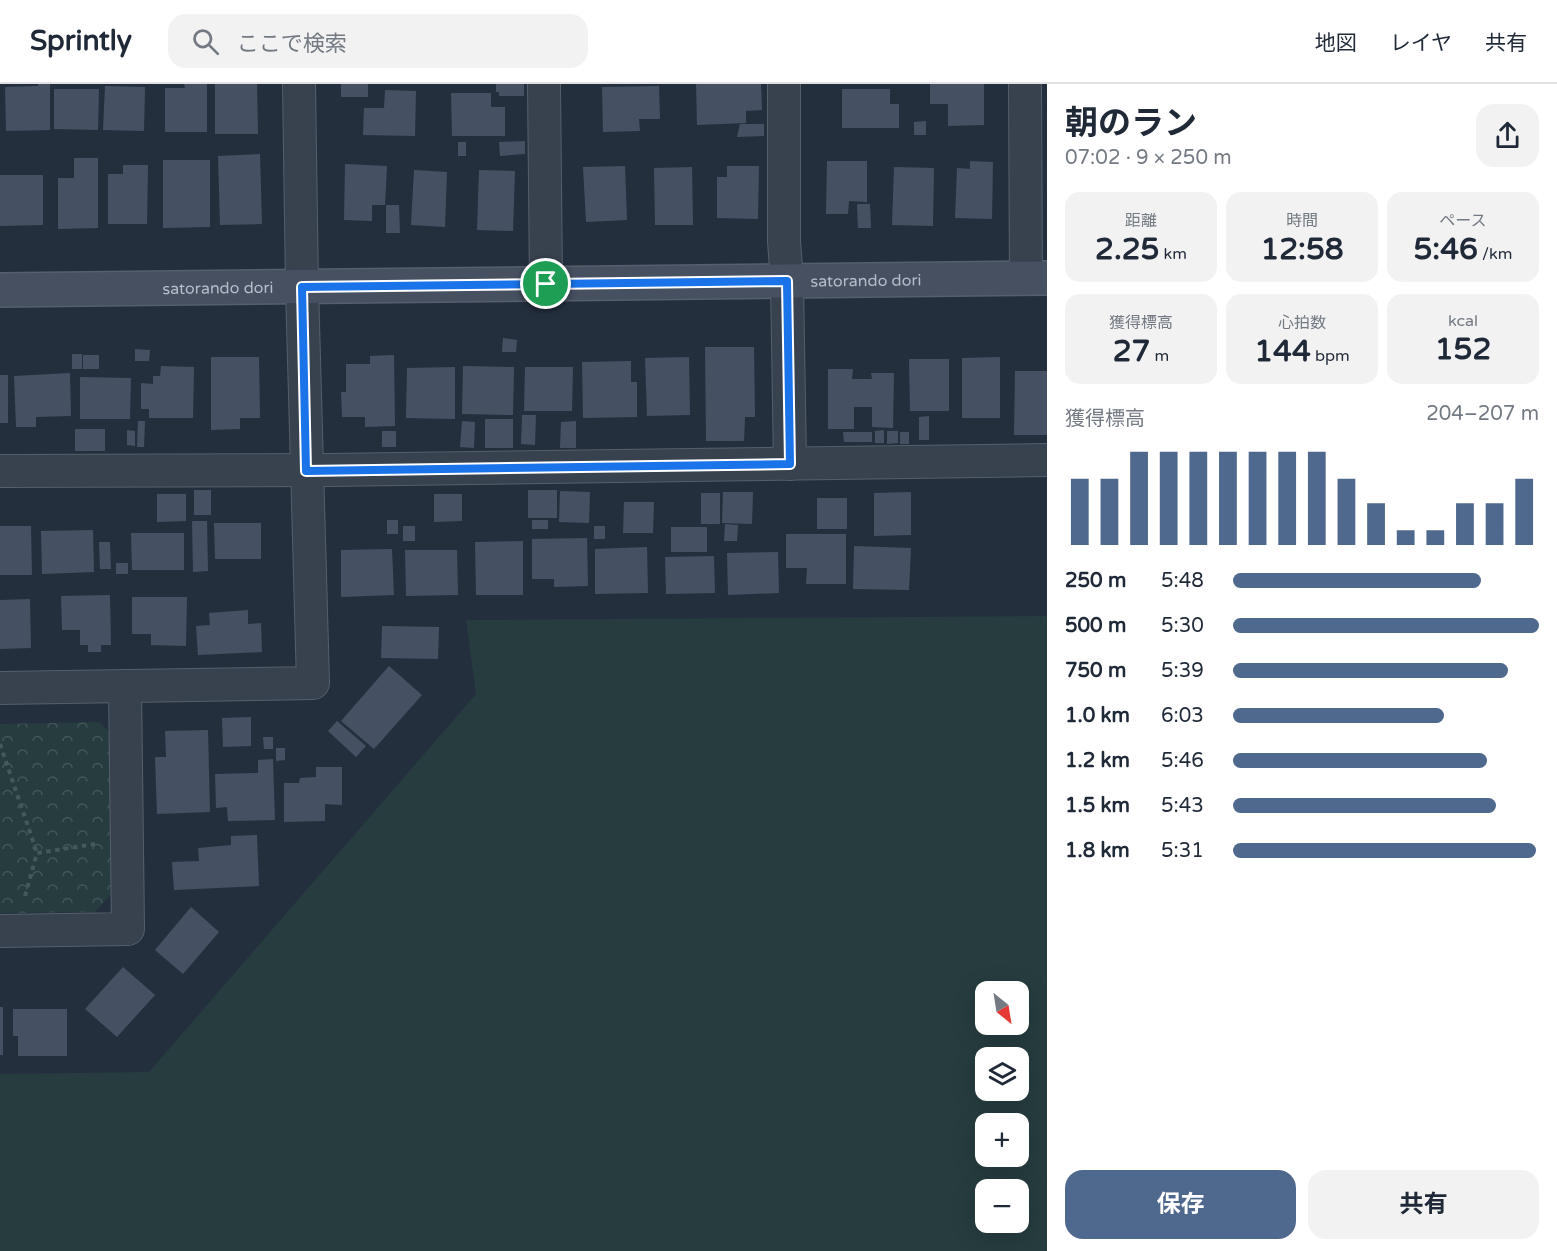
<!DOCTYPE html>
<html lang="ja">
<meta charset="utf-8">
<style>
:root{--surface:#fff;--page:#f2f2f3;--text:#1f2937;--muted:#747a83;--line:#e0e1e3;--accent:#4f688e}
body{margin:0;font-family:"Varela Round","Noto Sans JP",sans-serif;background:var(--page);color:var(--text);height:100vh;display:flex;flex-direction:column;font-size:22px;white-space:nowrap}
*{box-sizing:border-box;margin:0}
p{font-size:20px;color:var(--muted)}
.icon{flex:none;width:33px;height:33px;fill:none;stroke:currentColor;stroke-width:2;stroke-linecap:round;stroke-linejoin:round}
.map{position:relative;flex:1;overflow:hidden}
.drawer{display:flex;flex-direction:column;background:var(--surface);width:510px}
.drawer>*{flex:none}
.needle{width:39px;rotate:150deg}
.buttons{position:absolute;left:975px;top:897px;display:grid;gap:12px}
.buttons a{display:grid;place-items:center;width:54px;height:54px;border-radius:12px;background:var(--surface);box-shadow:0 6px 24px #0002;font-size:30px}
.pin{position:absolute;display:grid;place-items:center;width:51px;height:51px;color:#fff;margin:-26px;border:3px solid #fff;border-radius:50%;box-shadow:0 2px 6px #0007}
.round{display:grid;place-items:center;flex:none;width:63px;height:63px;border-radius:18px;background:var(--page)}
.overview{display:flex;align-items:center;justify-content:space-between;height:102px;padding:0 18px}
h1{font-size:33px;font-weight:700;line-height:45px}
.figures{display:grid;grid-template-columns:repeat(3,1fr);gap:9px;height:102px;padding:6px 18px}
.figures div{display:grid;align-content:center;border-radius:15px;background:var(--page);text-align:center}
.figures b{font-size:30px;font-weight:700}
.figures small{font-size:16px;font-weight:400}
.figures p{font-size:16px}
.chart{height:168px;padding:12px 18px}
.chart p{display:flex;justify-content:space-between}
.chart svg{width:100%;height:108px;margin-top:6px;stroke:var(--accent);stroke-width:6}
.cta{display:flex;gap:12px;margin-top:auto;padding:12px 18px}
.cta a{flex:1;height:69px;border-radius:18px;background:var(--accent);color:#fff;font-size:24px;font-weight:700;line-height:69px;text-align:center}
.cta a+a{background:var(--page);color:var(--text)}
ul{padding:0 18px;list-style:none;font-size:20px}
li{display:grid;grid-template-columns:96px 72px 1fr;align-items:center;height:45px}
li i{height:15px;border-radius:8px;background:var(--accent)}
header{display:flex;align-items:center;gap:36px;box-sizing:border-box;height:84px;padding:0 30px;background:var(--surface);border-bottom:2px solid var(--line)}
header strong{font-size:28px}
nav{display:flex;gap:33px;margin-inline-start:auto;font-size:21px}
.search{width:420px;height:54px;background:var(--page);display:flex;align-items:center;gap:15px;box-sizing:border-box;padding:0 21px;border-radius:18px;color:var(--muted);font-size:22px}
main{display:flex;flex:1;min-height:0}
.map>svg:first-child{display:block}
.grass{fill:#263c3f;fill-rule:evenodd}
.forest{fill:url(#forest-crowns)}
.building{fill:#455162}
.lines{fill:none;stroke-linecap:round;stroke-linejoin:round}
.street-casing{stroke:#565f6c;stroke-width:34}
.secondary-casing{stroke:#565f6c;stroke-width:36}
.path{stroke:#44595c;stroke-width:4;stroke-dasharray:4.5 4.5;stroke-linecap:butt}
.street{stroke:#38414e;stroke-width:32}
.secondary{stroke:#465061;stroke-width:33}
.route-casing{stroke:#fff;stroke-width:12}
.route{stroke:#1a73e8;stroke-width:8}
.labels{text-anchor:middle;stroke-width:4.5;stroke-linejoin:round;paint-order:stroke}
.street-label{font-size:16px;fill:#b4bcc9;stroke:#1d2633}
</style>
<header>
<strong>Sprintly</strong>
<div class="search"><svg class="icon" aria-label="search" viewBox="0 0 24 24"><circle cx="10" cy="10" r="6"/><path d="M15 15l6 6"/></svg>ここで検索</div>
<nav><a>地図</a><a>レイヤ</a><a>共有</a></nav>
</header>
<main>
<div class="map">
<svg width="1047" height="1167" viewBox="0 0 1047 1167">
<defs>
<pattern id="forest-crowns" width="20" height="18" patternUnits="userSpaceOnUse" patternTransform="scale(1.5)"><rect width="20" height="18" fill="#263c3f"/><path d="M2 6a3 3 0 1 1 6 0M12 15a3 3 0 1 1 6 0" fill="none" stroke="#435659"/></pattern>
</defs>
<rect width="100%" height="100%" fill="#242f3e"/>
<path class="grass" d="M 1047,532 L 1047,1167 L 0,1167 L 0,990 L 149,988 L 476,610 L 466,536 ZM 986,908 L 1018,908 L 1018,940 L 986,940 ZM 986,974 L 1018,974 L 1018,1006 L 986,1006 ZM 986,1040 L 1018,1040 L 1018,1072 L 986,1072 ZM 986,1106 L 1018,1106 L 1018,1138 L 986,1138 Z"/>
<path class="forest" d="M 99,638 L 114,653 L 114,807 L 95,828 L 0,829 L 0,640 Z"/>
<g class="building">
<path d="M 38,0 L 50,0 L 50,46 L 6,47 L 5,3 L 38,2 Z"/>
<path d="M 184,0 L 207,0 L 207,48 L 165,48 L 165,4 L 185,4 Z"/>
<path d="M 215,0 L 257,0 L 258,50 L 215,50 Z"/>
<rect x="341" y="0" width="27" height="13"/>
<path d="M 496,0 L 524,0 L 524,12 L 499,12 L 499,8 L 496,8 Z"/>
<path d="M 696,0 L 761,0 L 762,26 L 746,27 L 746,39 L 697,41 Z"/>
<path d="M 930,0 L 984,0 L 984,41 L 948,42 L 948,20 L 930,20 Z"/>
<path d="M 105,2 L 145,3 L 144,47 L 103,46 Z"/>
<path d="M 659,2 L 660,35 L 639,35 L 640,47 L 603,48 L 602,3 Z"/>
<path d="M 54,5 L 99,5 L 98,46 L 54,45 Z"/>
<path d="M 842,5 L 890,5 L 890,20 L 899,20 L 899,44 L 842,44 Z"/>
<path d="M 385,6 L 416,7 L 415,52 L 363,51 L 364,24 L 384,24 Z"/>
<path d="M 451,9 L 491,9 L 491,23 L 505,23 L 505,52 L 452,52 Z"/>
<path d="M 926,37 L 926,51 L 914,51 L 914,38 Z"/>
<path d="M 740,40 L 764,40 L 764,52 L 737,53 Z"/>
<path d="M 525,57 L 525,70 L 500,72 L 499,58 Z"/>
<rect x="458" y="58" width="8" height="14"/>
<path d="M 260,70 L 262,140 L 220,141 L 218,72 Z"/>
<path d="M 74,74 L 98,74 L 98,144 L 58,145 L 58,94 L 74,94 Z"/>
<path d="M 163,76 L 210,76 L 210,143 L 163,144 Z"/>
<path d="M 827,77 L 867,77 L 867,118 L 849,117 L 848,130 L 826,130 Z"/>
<path d="M 970,77 L 993,78 L 992,135 L 955,134 L 957,84 L 970,85 Z"/>
<path d="M 345,80 L 387,82 L 385,121 L 372,121 L 372,137 L 344,136 Z"/>
<path d="M 123,81 L 148,81 L 147,140 L 108,140 L 108,90 L 123,90 Z"/>
<path d="M 625,82 L 627,136 L 586,138 L 583,83 Z"/>
<path d="M 727,82 L 759,82 L 758,135 L 717,134 L 717,93 L 727,93 Z"/>
<path d="M 692,83 L 693,141 L 655,141 L 654,84 Z"/>
<path d="M 894,83 L 934,84 L 933,142 L 892,141 Z"/>
<path d="M 414,86 L 447,88 L 445,143 L 411,141 Z"/>
<path d="M 479,86 L 515,87 L 513,147 L 477,146 Z"/>
<path d="M 0,91 L 43,91 L 43,141 L 0,142 Z"/>
<path d="M 857,120 L 870,120 L 871,144 L 858,144 Z"/>
<path d="M 386,121 L 399,121 L 400,149 L 386,149 Z"/>
<path d="M 503,254 L 517,256 L 516,268 L 502,268 Z"/>
<path d="M 705,263 L 754,263 L 755,333 L 745,333 L 744,357 L 706,357 Z"/>
<path d="M 135,265 L 150,266 L 149,277 L 135,277 Z"/>
<rect x="72" y="270" width="10" height="15"/>
<rect x="83" y="271" width="16" height="14"/>
<path d="M 394,271 L 395,342 L 365,343 L 365,333 L 342,333 L 341,308 L 346,308 L 346,280 L 370,280 L 370,272 Z"/>
<path d="M 211,273 L 259,273 L 260,334 L 240,334 L 240,345 L 211,346 Z"/>
<path d="M 689,273 L 690,331 L 647,332 L 645,274 Z"/>
<path d="M 1000,273 L 1000,334 L 962,334 L 962,274 Z"/>
<path d="M 909,275 L 949,275 L 949,327 L 910,327 Z"/>
<path d="M 631,277 L 631,298 L 637,298 L 637,333 L 583,334 L 582,278 Z"/>
<path d="M 161,282 L 194,283 L 193,334 L 149,334 L 149,325 L 141,325 L 141,299 L 153,300 L 153,292 L 160,292 Z"/>
<path d="M 463,282 L 514,283 L 513,331 L 462,330 Z"/>
<path d="M 455,283 L 455,335 L 406,334 L 407,284 Z"/>
<path d="M 525,283 L 573,283 L 572,327 L 524,327 Z"/>
<path d="M 828,285 L 853,285 L 852,295 L 872,295 L 871,289 L 894,289 L 893,344 L 872,343 L 872,323 L 854,323 L 854,345 L 828,345 Z"/>
<path d="M 1015,287 L 1047,287 L 1047,351 L 1014,351 Z"/>
<path d="M 70,289 L 71,332 L 36,333 L 36,343 L 16,343 L 14,292 Z"/>
<rect x="0" y="291" width="8" height="48"/>
<path d="M 80,293 L 131,294 L 130,335 L 80,335 Z"/>
<path d="M 522,331 L 536,331 L 535,361 L 521,360 Z"/>
<path d="M 929,332 L 929,356 L 919,356 L 919,333 Z"/>
<rect x="485" y="335" width="28" height="29"/>
<path d="M 138,337 L 145,337 L 144,363 L 137,363 Z"/>
<path d="M 462,337 L 475,338 L 474,364 L 460,363 Z"/>
<path d="M 576,337 L 576,364 L 560,364 L 561,338 Z"/>
<rect x="75" y="345" width="30" height="22"/>
<path d="M 127,346 L 135,347 L 135,362 L 127,361 Z"/>
<path d="M 884,346 L 884,359 L 875,359 L 875,347 Z"/>
<rect x="382" y="347" width="14" height="16"/>
<path d="M 887,347 L 898,347 L 898,359 L 887,360 Z"/>
<path d="M 843,348 L 872,348 L 872,358 L 844,358 Z"/>
<rect x="900" y="348" width="9" height="12"/>
<rect x="194" y="406" width="17" height="25"/>
<rect x="528" y="406" width="29" height="28"/>
<path d="M 560,407 L 590,408 L 589,439 L 559,438 Z"/>
<path d="M 723,408 L 753,408 L 752,440 L 722,439 Z"/>
<path d="M 911,408 L 911,451 L 874,452 L 874,409 Z"/>
<rect x="701" y="409" width="19" height="31"/>
<path d="M 157,410 L 186,410 L 186,437 L 157,438 Z"/>
<path d="M 434,410 L 462,410 L 462,437 L 434,438 Z"/>
<rect x="817" y="414" width="30" height="31"/>
<path d="M 624,418 L 654,418 L 653,449 L 623,449 Z"/>
<rect x="387" y="436" width="11" height="14"/>
<rect x="532" y="436" width="16" height="9"/>
<path d="M 192,437 L 207,437 L 208,487 L 193,488 Z"/>
<path d="M 214,439 L 261,439 L 261,475 L 215,475 Z"/>
<path d="M 725,440 L 738,441 L 737,457 L 724,457 Z"/>
<path d="M 0,442 L 31,442 L 32,491 L 0,491 Z"/>
<rect x="403" y="442" width="12" height="15"/>
<rect x="594" y="442" width="11" height="13"/>
<rect x="671" y="443" width="36" height="25"/>
<path d="M 93,446 L 94,488 L 42,490 L 41,447 Z"/>
<path d="M 131,449 L 184,449 L 184,486 L 132,486 Z"/>
<path d="M 786,450 L 846,450 L 846,500 L 806,500 L 807,484 L 786,484 Z"/>
<path d="M 587,454 L 588,502 L 554,503 L 554,495 L 532,495 L 532,455 Z"/>
<path d="M 523,457 L 523,511 L 476,511 L 475,458 Z"/>
<path d="M 99,458 L 110,458 L 111,485 L 100,485 Z"/>
<path d="M 854,462 L 911,464 L 909,506 L 853,505 Z"/>
<path d="M 647,463 L 648,509 L 595,510 L 595,465 Z"/>
<path d="M 392,465 L 394,511 L 341,513 L 341,466 Z"/>
<path d="M 405,466 L 457,466 L 458,511 L 406,512 Z"/>
<path d="M 778,468 L 779,509 L 728,511 L 727,469 Z"/>
<path d="M 714,472 L 715,509 L 666,510 L 665,473 Z"/>
<rect x="116" y="479" width="12" height="11"/>
<path d="M 110,511 L 111,561 L 101,561 L 101,568 L 88,568 L 88,561 L 80,561 L 80,546 L 62,546 L 61,512 Z"/>
<path d="M 132,513 L 187,513 L 186,562 L 151,561 L 151,550 L 132,550 Z"/>
<path d="M 30,515 L 31,564 L 0,565 L 0,516 Z"/>
<path d="M 248,526 L 248,540 L 261,539 L 262,568 L 198,571 L 196,542 L 210,541 L 209,529 Z"/>
<path d="M 382,542 L 439,543 L 438,575 L 381,574 Z"/>
<path d="M 389,582 L 422,611 L 374,665 L 341,637 Z"/>
<path d="M 251,633 L 251,662 L 223,663 L 222,634 Z"/>
<path d="M 337,637 L 366,662 L 356,673 L 328,647 Z"/>
<path d="M 208,646 L 210,728 L 157,730 L 155,673 L 166,673 L 165,647 Z"/>
<path d="M 263,653 L 273,653 L 273,665 L 264,665 Z"/>
<path d="M 276,664 L 285,664 L 285,676 L 276,677 Z"/>
<path d="M 273,675 L 275,736 L 228,737 L 227,723 L 216,724 L 215,690 L 258,689 L 258,676 Z"/>
<path d="M 316,683 L 342,683 L 342,721 L 325,720 L 325,737 L 284,738 L 284,699 L 299,699 L 300,694 L 316,693 Z"/>
<path d="M 257,751 L 259,802 L 174,806 L 172,778 L 199,777 L 198,764 L 231,761 L 231,752 Z"/>
<path d="M 191,823 L 219,848 L 183,890 L 155,866 Z"/>
<path d="M 123,883 L 155,911 L 117,953 L 85,925 Z"/>
<rect x="0" y="923" width="3" height="48"/>
<path d="M 13,925 L 67,925 L 67,972 L 18,972 L 18,952 L 13,952 Z"/>
</g>
<g class="lines">
<g class="street-casing">
<g id="street">
<path d="M 544,0 L 546,200"/>
<path d="M 784,0 L 784,157 L 787,197 L 790,380"/>
<path d="M 1025,0 L 1026,194"/>
<path d="M 0,387 L 327,386 L 1047,376"/>
<path d="M 0,604 L 313,599 L 302,203 L 299,0"/>
<path d="M 0,847 L 128,845 L 125,603"/>
</g>
</g>
<g class="secondary-casing">
<g id="secondary">
<path id="s1" d="M 0,206 L 1047,194"/>
</g>
</g>
<g class="path">
<path d="M 0,660 L 37,769"/>
<path d="M 25,812 L 37,769 L 95,760"/>
</g>
<use href="#street" class="street"/>
<use href="#secondary" class="secondary"/>
</g>
<g class="lines">
<g class="route-casing">
<path id="route" d="M 787,197 L 790,380 L 306,387 L 302,203 Z"/>
</g>
<use href="#route" class="route"/>
</g>
<g class="labels">
<g class="street-label">
<text dy="6" stroke="none"><textPath href="#s1" startOffset="866">satorando dori</textPath></text>
<text dy="6" stroke="none"><textPath href="#s1" startOffset="218">satorando dori</textPath></text>
</g>
</g>
</svg>
<div class="buttons">
<a><svg class="needle" viewBox="-14 -14 28 28"><path d="M0-13l5 13h-10z" fill="#e53935"/><path d="M0 13l5-13h-10z" fill="#747a83"/></svg></a>
<a><svg class="icon" aria-label="layers" viewBox="0 0 24 24"><path d="M12 4l9 5-9 5-9-5zM3 14l9 5 9-5"/></svg></a>
<a>+</a>
<a>−</a>
</div>
<div class="pin" style="left:546px;top:200px;background:#1e9e55"><svg class="icon" aria-label="arrive" viewBox="0 0 24 24"><path d="M6 21V4h12l-3 4 3 4H6"/></svg></div>
</div>
<section class="drawer">
<div class="overview"><div><h1>朝のラン</h1><p>07:02 · 9 × 250 m</p></div><a class="round"><svg class="icon" aria-label="share" viewBox="0 0 24 24"><path d="M12 15V3M7 8l5-5 5 5M5 13v7h14v-7"/></svg></a></div>
<div class="figures">
<div><p>距離</p><b>2.25<small> km</small></b></div>
<div><p>時間</p><b>12:58</b></div>
<div><p>ペース</p><b>5:46<small> /km</small></b></div>
</div>
<div class="figures">
<div><p>獲得標高</p><b>27<small> m</small></b></div>
<div><p>心拍数</p><b>144<small> bpm</small></b></div>
<div><p>kcal</p><b>152</b></div>
</div>
<div class="chart"><p><span>獲得標高</span>204–207 m</p>
<svg viewBox="0 0 160 44" preserveAspectRatio="none"><path d="M5 44V17M15 44V17M25 44V6M35 44V6M45 44V6M55 44V6M65 44V6M75 44V6M85 44V6M95 44V17M105 44V27M115 44V38M125 44V38M135 44V27M145 44V27M155 44V17"/></svg>
</div>
<ul>
<li><b>250 m</b>5:48<i style="width:81%"></i></li>
<li><b>500 m</b>5:30<i style="width:100%"></i></li>
<li><b>750 m</b>5:39<i style="width:90%"></i></li>
<li><b>1.0 km</b>6:03<i style="width:69%"></i></li>
<li><b>1.2 km</b>5:46<i style="width:83%"></i></li>
<li><b>1.5 km</b>5:43<i style="width:86%"></i></li>
<li><b>1.8 km</b>5:31<i style="width:99%"></i></li>
</ul>
<div class="cta"><a>保存</a><a>共有</a></div>
</section>
</main>
